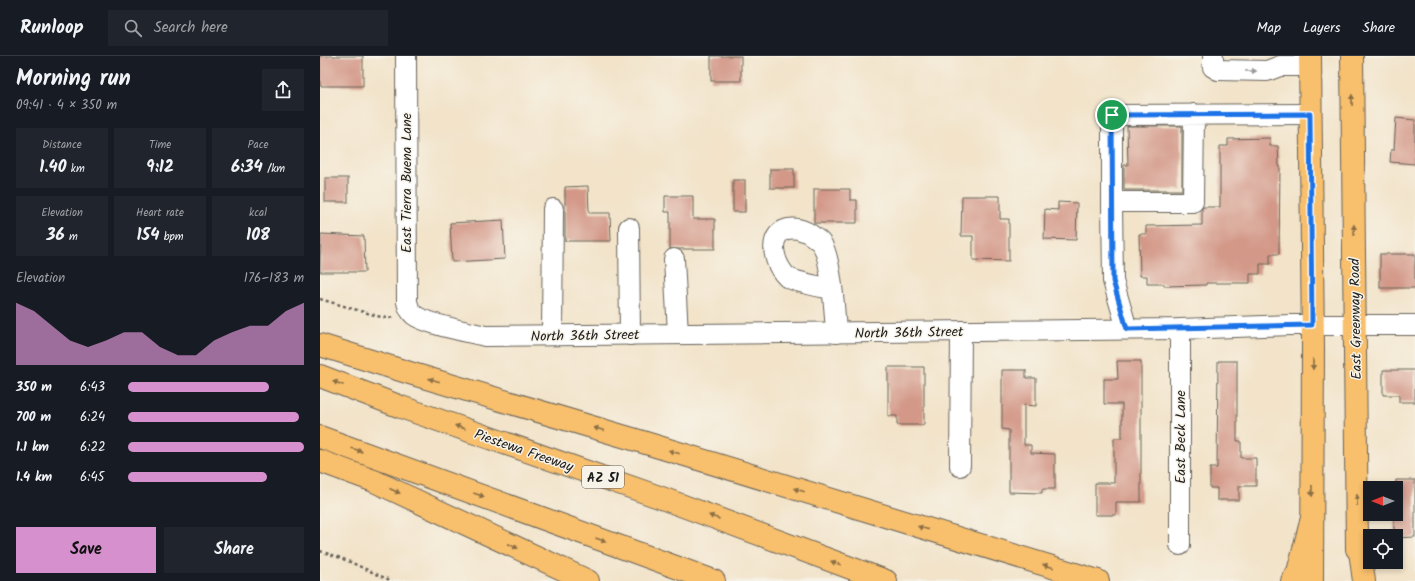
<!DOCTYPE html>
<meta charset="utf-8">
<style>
:root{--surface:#171b24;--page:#20242c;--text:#f1f3f6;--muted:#9ea1a6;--line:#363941;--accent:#d690ce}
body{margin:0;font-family:Kalam,sans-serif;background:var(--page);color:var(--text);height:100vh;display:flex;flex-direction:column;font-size:15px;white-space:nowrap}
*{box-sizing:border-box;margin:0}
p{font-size:13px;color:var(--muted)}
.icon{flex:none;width:22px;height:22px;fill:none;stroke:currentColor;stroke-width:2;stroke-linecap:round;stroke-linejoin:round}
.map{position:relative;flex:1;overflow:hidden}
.details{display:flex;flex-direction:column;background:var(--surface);width:320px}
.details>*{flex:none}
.needle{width:26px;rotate:270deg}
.tools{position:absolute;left:1043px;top:425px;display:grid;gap:8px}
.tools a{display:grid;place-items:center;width:40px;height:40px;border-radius:0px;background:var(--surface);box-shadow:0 2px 6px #0003;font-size:20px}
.pin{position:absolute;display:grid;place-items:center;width:34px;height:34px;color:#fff;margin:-17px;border:2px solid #fff;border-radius:50%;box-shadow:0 1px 4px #0007}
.round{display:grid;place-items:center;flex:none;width:42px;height:42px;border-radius:0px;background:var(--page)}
.headline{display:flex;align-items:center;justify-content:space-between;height:68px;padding:0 16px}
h1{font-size:22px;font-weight:700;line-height:30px}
.metrics{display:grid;grid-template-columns:repeat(3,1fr);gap:6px;height:68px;padding:4px 16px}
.metrics div{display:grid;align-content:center;border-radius:0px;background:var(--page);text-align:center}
.metrics b{font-size:17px;font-weight:700}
.metrics small{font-size:11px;font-weight:400}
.metrics p{font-size:11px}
.chart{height:112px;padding:8px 16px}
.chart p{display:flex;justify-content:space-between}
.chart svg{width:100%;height:72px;margin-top:4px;fill:var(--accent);opacity:.7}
.primary-button{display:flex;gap:8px;margin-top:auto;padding:8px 16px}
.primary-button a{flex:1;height:46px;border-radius:0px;background:var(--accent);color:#111;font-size:16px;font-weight:700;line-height:46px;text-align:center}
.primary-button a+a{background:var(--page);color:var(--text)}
ul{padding:0 16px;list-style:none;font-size:13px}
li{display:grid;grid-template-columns:64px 48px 1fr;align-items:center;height:30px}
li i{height:10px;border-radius:5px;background:var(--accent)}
header{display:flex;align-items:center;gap:24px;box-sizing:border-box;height:56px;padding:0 20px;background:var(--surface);border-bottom:1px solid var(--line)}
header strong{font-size:19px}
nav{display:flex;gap:22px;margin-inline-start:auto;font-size:14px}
.search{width:280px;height:36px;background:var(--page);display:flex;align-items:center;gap:10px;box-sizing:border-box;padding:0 14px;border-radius:0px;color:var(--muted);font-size:15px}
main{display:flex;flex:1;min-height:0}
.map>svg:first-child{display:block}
.building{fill:#d39888}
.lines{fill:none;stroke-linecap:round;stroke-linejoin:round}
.minor-casing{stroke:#676259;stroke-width:22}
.major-casing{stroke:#676259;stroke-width:24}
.highway-casing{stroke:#676259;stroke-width:24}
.path{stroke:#676259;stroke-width:2.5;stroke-dasharray:3 3;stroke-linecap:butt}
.minor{stroke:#fff;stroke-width:20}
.major{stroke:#f8bf6c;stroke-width:22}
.highway{stroke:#f8bf6c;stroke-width:22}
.oneway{fill:#999}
.oneway2{fill:#8a6e44}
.route-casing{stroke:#fff;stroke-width:8}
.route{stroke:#1a73e8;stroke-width:5}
.labels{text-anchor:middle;stroke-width:3;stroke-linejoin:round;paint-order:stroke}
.shield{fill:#f7f3e8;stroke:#5e5c59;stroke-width:1}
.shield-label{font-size:13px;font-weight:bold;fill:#1c1c1c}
.street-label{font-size:14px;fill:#1c1c1c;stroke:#f7f3e8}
</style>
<header>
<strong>Runloop</strong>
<div class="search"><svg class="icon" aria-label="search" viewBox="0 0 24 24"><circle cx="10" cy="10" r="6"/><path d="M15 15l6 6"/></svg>Search here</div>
<nav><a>Map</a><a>Layers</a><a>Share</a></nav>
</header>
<main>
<section class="details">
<div class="headline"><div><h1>Morning run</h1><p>09:41 · 4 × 350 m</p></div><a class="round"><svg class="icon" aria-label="share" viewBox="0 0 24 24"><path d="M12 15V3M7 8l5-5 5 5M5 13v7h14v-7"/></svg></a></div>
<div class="metrics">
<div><p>Distance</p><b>1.40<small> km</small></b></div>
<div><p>Time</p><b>9:12</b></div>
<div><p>Pace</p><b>6:34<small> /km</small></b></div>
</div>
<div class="metrics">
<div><p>Elevation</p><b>36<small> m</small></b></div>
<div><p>Heart rate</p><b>154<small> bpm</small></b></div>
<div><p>kcal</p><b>108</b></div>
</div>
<div class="chart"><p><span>Elevation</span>176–183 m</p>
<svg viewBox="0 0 160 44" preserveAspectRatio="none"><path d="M0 44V6L10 11L20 20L30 29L40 33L50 29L60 24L70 24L80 33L90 38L100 38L110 29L120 24L130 20L140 20L150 11L160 6V44z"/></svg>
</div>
<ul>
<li><b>350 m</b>6:43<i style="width:80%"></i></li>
<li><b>700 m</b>6:24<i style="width:97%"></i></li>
<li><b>1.1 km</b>6:22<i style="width:100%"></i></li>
<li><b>1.4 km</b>6:45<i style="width:79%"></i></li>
</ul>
<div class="primary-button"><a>Save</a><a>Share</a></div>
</section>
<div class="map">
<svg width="1095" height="525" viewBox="0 0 1095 525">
<rect width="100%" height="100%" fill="#f7f3e8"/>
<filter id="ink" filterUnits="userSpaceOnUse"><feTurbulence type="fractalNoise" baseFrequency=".025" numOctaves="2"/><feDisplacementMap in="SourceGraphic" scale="8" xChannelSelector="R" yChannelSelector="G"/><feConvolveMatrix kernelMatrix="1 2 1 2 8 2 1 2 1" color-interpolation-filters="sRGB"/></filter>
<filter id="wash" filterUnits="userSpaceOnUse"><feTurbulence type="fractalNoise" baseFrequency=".012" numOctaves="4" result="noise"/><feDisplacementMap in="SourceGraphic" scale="16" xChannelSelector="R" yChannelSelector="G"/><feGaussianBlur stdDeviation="0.9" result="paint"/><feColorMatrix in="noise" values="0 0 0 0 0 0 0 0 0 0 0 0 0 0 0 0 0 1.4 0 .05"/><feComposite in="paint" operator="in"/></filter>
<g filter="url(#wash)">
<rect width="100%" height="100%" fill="#f2e3c9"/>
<g id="blocks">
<g class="building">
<rect x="0" y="0" width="43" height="30"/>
<rect x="391" y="0" width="30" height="25"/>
<path d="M 1076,62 L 1095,64 L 1095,108 L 1070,106 L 1071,94 L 1074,94 Z"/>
<path d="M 807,70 L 862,70 L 862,134 L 804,134 L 804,109 L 808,109 Z"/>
<path d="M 950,82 L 950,90 L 958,90 L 959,110 L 960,110 L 959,198 L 950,198 L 950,208 L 940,208 L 940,218 L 930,218 L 930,227 L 886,227 L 886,229 L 844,230 L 844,228 L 827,228 L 827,220 L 820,220 L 819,178 L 826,178 L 826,170 L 882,169 L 882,153 L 883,151 L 900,151 L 900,90 L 908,90 L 908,83 Z"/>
<rect x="450" y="113" width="24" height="19"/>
<rect x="5" y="122" width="23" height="24"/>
<rect x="413" y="124" width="12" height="32"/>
<path d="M 268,130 L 269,157 L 290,157 L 291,185 L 245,185 L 245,131 Z"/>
<path d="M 494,133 L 530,133 L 530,144 L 537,144 L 537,167 L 494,167 Z"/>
<path d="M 345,140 L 373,140 L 373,163 L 395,163 L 395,193 L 350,193 L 350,156 L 345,156 Z"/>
<path d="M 642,140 L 680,140 L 680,163 L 689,163 L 689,205 L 653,204 L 653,180 L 641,180 Z"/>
<path d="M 738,146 L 757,147 L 756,184 L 724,183 L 725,153 L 738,154 Z"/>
<path d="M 183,164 L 185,203 L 132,206 L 130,167 Z"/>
<path d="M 1,178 L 44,180 L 45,216 L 0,216 Z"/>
<rect x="1060" y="198" width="35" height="34"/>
<path d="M 797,305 L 821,305 L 821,446 L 796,446 L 796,459 L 775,459 L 775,427 L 794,427 L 794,382 L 802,382 L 802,348 L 784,348 L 784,323 L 798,323 Z"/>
<path d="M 898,305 L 917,305 L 917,385 L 921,385 L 921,402 L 936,402 L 936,430 L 919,430 L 919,444 L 897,444 L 897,432 L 890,432 L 890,412 L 897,412 Z"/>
<path d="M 568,311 L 604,311 L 604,369 L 577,369 L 577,360 L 568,360 Z"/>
<path d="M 682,314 L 706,314 L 706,322 L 716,322 L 716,350 L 704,349 L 704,389 L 711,389 L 711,397 L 735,398 L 735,433 L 722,433 L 722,437 L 689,436 L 689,374 L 682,373 Z"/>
<path d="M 1063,314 L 1095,314 L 1095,346 L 1079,346 L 1079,339 L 1063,339 Z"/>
<path d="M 1076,424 L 1095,424 L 1095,481 L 1076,482 L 1076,480 L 1074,480 L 1074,458 L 1076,458 Z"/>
</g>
</g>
</g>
<g filter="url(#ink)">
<use href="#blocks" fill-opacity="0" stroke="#676259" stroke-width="1"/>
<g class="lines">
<g class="minor-casing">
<g id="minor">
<path d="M 86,0 L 87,246 C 88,251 90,255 94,259 C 106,268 149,276 165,280 L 860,273 L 971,269 L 1095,269"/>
<path d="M 893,0 L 893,11 L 898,14 L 947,15 L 960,10 L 990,10"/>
<path d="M 874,58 L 873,146 L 792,146 L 792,59 L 990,58"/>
<path d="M 792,146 L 793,225 L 807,273"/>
<path d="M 309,172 L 310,279"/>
<path d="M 354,203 L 358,278"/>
<path d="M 511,233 C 502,231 474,226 467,221 C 463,217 458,209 456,203 C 447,173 473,164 494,181 C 496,183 500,185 501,187 C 511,199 515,259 516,277"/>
<path d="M 860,273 L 860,489"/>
<path d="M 232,279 L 233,153"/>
<path d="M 640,410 L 641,275"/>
</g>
</g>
<g class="major-casing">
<g id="major">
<path d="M 990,0 L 993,291 L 992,525"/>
<path d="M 1032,0 L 1037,493"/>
</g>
</g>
<g class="highway-casing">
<g id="highway">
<path d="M 0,289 L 93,318 L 316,384 L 778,525"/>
<path d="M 0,320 L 81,351 L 339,441 L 566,525"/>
<path d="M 0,381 L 394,525"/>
<path d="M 0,405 L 54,425 L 268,525"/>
<path d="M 1037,473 L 1044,525"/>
<path d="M 972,525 L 978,516 L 992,462"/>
</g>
</g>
<g class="path">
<path d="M 0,243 L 61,261 L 70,262 L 74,260"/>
<path d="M 0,495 L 21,502 L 72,525"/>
</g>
<use href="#minor" class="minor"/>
<use href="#major" class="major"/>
<use href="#highway" class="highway"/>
</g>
<defs><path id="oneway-solid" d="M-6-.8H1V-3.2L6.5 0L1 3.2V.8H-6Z"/></defs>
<use class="oneway" href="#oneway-solid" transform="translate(931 15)"/>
<g class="oneway2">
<use href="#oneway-solid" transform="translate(1032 44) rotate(-91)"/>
<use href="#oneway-solid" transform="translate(1034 174) rotate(-91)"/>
<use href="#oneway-solid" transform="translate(993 308) rotate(90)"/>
<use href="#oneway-solid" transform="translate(114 324) rotate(-164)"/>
<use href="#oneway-solid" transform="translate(18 327) rotate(-159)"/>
<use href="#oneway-solid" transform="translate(140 371) rotate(-161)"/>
<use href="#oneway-solid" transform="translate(279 373) rotate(-164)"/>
<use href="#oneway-solid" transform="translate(37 394) rotate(20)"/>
<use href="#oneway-solid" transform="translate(354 396) rotate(-163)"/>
<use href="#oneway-solid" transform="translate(479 434) rotate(-163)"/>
<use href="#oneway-solid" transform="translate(75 435) rotate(25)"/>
<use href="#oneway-solid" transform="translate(992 435) rotate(90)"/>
<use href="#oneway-solid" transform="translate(159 439) rotate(20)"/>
<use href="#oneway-solid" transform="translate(1037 444) rotate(-91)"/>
<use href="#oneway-solid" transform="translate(394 461) rotate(-160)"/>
<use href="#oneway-solid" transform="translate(603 472) rotate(-163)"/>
<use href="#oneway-solid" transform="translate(281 484) rotate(20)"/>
<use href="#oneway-solid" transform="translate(193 490) rotate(25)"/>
<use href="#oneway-solid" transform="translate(516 507) rotate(-160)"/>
<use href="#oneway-solid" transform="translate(728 510) rotate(-163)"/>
</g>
</g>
<g class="lines" filter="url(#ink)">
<g class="route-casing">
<path id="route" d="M 990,58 L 992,269 L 807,273 L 793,225 L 792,59 Z"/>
</g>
<use href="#route" class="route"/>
</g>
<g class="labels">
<rect class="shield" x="262" y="410" width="42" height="22" rx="3"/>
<g class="shield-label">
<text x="283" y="426">AZ 51</text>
</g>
<g class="street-label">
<text transform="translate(86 127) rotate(-90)" y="5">East Tierra Buena Lane</text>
<text transform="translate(1035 263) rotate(-91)" y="5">East Greenway Road</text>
<text transform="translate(589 276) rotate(-1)" y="5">North 36th Street</text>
<text transform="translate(265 279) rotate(-1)" y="5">North 36th Street</text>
<text transform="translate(860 381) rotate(-90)" y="5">East Beck Lane</text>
<text transform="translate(204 394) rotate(19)" y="5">Piestewa Freeway</text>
</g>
</g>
</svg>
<div class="tools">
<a><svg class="needle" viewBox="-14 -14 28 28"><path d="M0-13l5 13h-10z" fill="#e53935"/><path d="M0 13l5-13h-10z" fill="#9ea1a6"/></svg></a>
<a><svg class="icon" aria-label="locate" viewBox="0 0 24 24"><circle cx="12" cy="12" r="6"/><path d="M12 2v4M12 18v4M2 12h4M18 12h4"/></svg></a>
</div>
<div class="pin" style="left:792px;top:59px;background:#1e9e55"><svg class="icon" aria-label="arrive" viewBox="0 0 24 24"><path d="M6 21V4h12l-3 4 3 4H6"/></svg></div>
</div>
</main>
